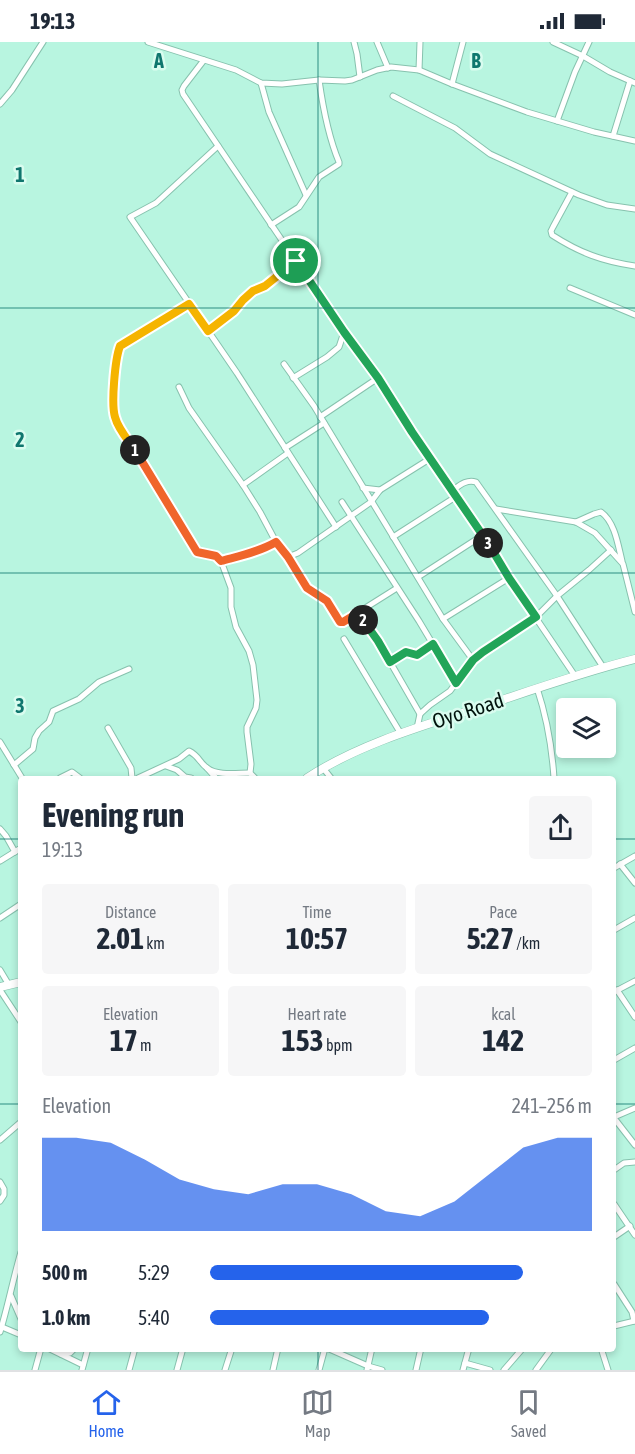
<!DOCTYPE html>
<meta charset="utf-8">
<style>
:root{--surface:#fff;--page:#f6f6f7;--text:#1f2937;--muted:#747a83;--line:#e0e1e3;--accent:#2563eb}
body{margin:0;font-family:"Asap Condensed",sans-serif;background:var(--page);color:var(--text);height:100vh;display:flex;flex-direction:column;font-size:22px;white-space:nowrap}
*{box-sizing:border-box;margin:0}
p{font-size:20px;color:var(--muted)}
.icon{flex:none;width:33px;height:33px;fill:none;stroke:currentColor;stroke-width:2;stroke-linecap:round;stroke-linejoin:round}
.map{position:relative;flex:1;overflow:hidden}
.details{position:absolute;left:18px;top:734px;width:598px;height:576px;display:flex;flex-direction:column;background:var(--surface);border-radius:6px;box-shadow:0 3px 9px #0003}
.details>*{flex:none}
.buttons{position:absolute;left:556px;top:656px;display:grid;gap:12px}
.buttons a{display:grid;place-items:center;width:60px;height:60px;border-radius:6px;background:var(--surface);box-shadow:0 3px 9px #0003;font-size:30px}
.pin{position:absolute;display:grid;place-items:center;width:51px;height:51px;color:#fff;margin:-26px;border:3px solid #fff;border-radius:50%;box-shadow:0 2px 6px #0007}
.km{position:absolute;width:30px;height:30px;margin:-15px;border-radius:50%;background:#222;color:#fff;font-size:16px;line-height:30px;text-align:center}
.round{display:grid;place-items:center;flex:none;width:63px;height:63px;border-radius:6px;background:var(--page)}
.overview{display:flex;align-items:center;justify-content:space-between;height:102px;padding:0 24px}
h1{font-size:33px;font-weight:700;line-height:45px}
.figures{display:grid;grid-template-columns:repeat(3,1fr);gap:9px;height:102px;padding:6px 24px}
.figures div{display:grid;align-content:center;border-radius:6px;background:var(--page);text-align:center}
.figures b{font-size:30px;font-weight:700}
.figures small{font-size:16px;font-weight:400}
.figures p{font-size:16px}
.chart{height:168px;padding:12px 24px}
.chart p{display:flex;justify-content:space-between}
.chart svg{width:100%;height:108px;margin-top:6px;fill:var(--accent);opacity:.7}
ul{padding:0 24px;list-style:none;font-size:20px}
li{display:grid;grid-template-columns:96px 72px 1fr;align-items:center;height:45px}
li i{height:15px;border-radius:8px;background:var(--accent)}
.status{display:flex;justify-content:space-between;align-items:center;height:42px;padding:0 30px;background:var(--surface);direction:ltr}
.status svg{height:16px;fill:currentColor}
.tabs{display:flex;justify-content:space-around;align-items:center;height:84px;border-top:2px solid var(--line);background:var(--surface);font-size:16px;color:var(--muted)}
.tabs a{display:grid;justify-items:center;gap:3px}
.tabs .active{color:var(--accent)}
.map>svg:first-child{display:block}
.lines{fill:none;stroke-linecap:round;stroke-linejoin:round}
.street-casing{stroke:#87c2ae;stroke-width:7}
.secondary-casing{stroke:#87c2ae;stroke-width:9}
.street{stroke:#fff;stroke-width:5}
.secondary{stroke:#fff;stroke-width:8}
.split-1-casing{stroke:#fff;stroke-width:12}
.split-2-casing{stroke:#fff;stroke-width:12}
.split-3-casing{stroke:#fff;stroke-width:12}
.split-4-casing{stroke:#fff;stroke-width:12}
.split-1{stroke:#f5b400;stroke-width:8}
.split-2{stroke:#f0652b;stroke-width:8}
.split-3{stroke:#22a559;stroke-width:8}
.split-4{stroke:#22a559;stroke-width:8}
.grid{fill:none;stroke:#0f766e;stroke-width:1.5;stroke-opacity:0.55}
.labels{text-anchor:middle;stroke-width:5;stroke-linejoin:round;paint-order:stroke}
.street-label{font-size:21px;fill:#00120c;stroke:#d9fcef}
.grid-label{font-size:20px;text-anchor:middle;font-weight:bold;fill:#0f766e;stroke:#d9fcef;stroke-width:5;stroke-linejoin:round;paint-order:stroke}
</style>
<div class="status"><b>19:13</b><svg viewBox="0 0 49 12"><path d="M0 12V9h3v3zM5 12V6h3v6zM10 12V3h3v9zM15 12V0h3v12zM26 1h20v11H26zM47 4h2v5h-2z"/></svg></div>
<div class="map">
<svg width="635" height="1328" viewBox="0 0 635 1328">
<rect width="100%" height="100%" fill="#b8f5e0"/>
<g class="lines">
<g class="street-casing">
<g id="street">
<path d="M 148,0 L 236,28 L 261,41 L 282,42 L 319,38 L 345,39 L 352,38 L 377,28 L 391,25 L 419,28 L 452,42 L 527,70 L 594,90 L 635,99"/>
<path d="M 354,0 L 357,12 L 360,35"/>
<path d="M 377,0 L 388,26"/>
<path d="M 553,0 L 583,14 L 610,30 L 635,41"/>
<path d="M 204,18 L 184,44 L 182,48 L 183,52 L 344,290 L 378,336 L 412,390 L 483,493 L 509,536 L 575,634"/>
<path d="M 419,28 L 420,0"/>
<path d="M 261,41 L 269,70 L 306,153"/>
<path d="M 452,42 L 463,0"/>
<path d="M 393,54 L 455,86 L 490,112 L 579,153 L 607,163 L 635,167"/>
<path d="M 0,62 L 12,48 L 43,0"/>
<path d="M 557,79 L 575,30 L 589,0"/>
<path d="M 613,94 L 630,39"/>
<path d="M 218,104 L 156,161 L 130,175 L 237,331 L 336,485"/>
<path d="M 572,150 L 553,185 L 551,189 L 552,193 C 580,211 602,219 635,224"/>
<path d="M 271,183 L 299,165 L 319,135 L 339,122 L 339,120 C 328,94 323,66 319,38"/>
<path d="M 570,246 L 635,273"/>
<path d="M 189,262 L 120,304 C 114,322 111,359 115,377 L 197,510 L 216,514 L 221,519 L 231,546 L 231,565 L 236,585 L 249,609 L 253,623 L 257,658 L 256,666 L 247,685 L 247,690 L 251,722 L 250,731 L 255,736"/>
<path d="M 208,289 L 234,269 L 243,258 L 253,249 L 265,244 L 296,219"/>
<path d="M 284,322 L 314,364 L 443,577 L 473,618"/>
<path d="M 293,336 L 327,315 L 339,305 L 344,290"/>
<path d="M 179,345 L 189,366 L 243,443 L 260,470 L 276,500 L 288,515 L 307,546 L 327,559 L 340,580 L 343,580 L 397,546"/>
<path d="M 320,375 L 378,336"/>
<path d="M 285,406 L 324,381"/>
<path d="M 243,443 L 288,411"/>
<path d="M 363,446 L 380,448"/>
<path d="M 453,448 C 460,443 467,437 476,440 L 557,554 L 603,625"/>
<path d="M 342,460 L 419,579 L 456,641"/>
<path d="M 496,467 L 576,480 L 595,491 L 623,522 L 635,570"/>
<path d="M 576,480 L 594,472 L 601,470 C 615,480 618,503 622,519"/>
<path d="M 393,495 L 457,454"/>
<path d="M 288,515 L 298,511 L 371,460 L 380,448 L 431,416"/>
<path d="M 221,519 C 239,514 259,510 276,500"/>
<path d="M 418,535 L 483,493"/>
<path d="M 358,571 L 378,599 L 420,672"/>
<path d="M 443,577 L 509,536"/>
<path d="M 344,597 L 401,692"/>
<path d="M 390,620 L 406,610 L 417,613 L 433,602"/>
<path d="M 537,646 C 547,676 552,706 554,736"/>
<path d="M 108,686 L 131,726 L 132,736"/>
<path d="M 417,686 L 420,672 L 430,663 L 450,649 L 473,618 L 483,610 L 536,575 L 557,554 L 589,528 L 611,508"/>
<path d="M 0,700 L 22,736"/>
<path d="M 14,723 L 33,707 L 35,696 L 39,689 L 49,680 L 53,669 L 79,657 L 99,640 L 129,627"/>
<path d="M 166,724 L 177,728 L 185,735 L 191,736"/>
<path d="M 207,726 L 216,736"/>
<path d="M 323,726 L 331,736"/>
<path d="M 60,736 L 72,730 L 80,736"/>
<path d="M 138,736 L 179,717 L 189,709 C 199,714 199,720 207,726 C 217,734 237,731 250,731"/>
<path d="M 0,787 L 6,794 L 15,810"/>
<path d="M 0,819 L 21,806"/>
<path d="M 620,822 L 635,841"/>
<path d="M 614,826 L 635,814"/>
<path d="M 0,876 L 21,862"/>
<path d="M 614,888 L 635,876"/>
<path d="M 0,928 L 9,943"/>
<path d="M 0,948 L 21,980"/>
<path d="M 617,948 L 635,975"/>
<path d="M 614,950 L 635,939"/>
<path d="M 614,1018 L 635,1006"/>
<path d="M 614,1075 L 635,1066"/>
<path d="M 614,1076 L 635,1103"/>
<path d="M 0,1098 L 21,1080"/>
<path d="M 614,1128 L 624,1121 L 635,1120"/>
<path d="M 0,1140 L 4,1147 L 4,1153 L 0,1159"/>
<path d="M 614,1162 L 635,1193"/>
<path d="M 614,1195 L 630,1184"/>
<path d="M 614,1242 L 632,1270 L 634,1279"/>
<path d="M 11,1254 L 21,1277"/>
<path d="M 614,1284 L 635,1279"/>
<path d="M 2,1285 L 21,1293"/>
<path d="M 0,1290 C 8,1264 13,1237 21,1210"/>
<path d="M 48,1306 L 83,1323"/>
<path d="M 327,1306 L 368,1324 L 382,1328"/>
<path d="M 601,1306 L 608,1328"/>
<path d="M 61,1312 L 70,1311 L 75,1306"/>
<path d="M 465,1321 L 490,1328"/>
<path d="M 35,1328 L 41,1306"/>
<path d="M 82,1328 L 88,1306"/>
<path d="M 129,1328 L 135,1306"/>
<path d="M 177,1328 L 183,1306"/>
<path d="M 225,1328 L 232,1306"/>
<path d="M 273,1328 L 278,1306"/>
<path d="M 319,1328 L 325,1306"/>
<path d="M 367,1328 L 372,1306"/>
<path d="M 416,1328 L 421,1306"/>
<path d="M 463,1328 L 469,1306"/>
<path d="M 504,1328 L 523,1306"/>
<path d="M 536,1328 L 552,1306"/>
</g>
</g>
<g class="secondary-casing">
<g id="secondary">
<path d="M 307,736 C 359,702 422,684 481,665 C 532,648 583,630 635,617"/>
<path d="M 0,945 L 21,940"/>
</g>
</g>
<use href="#street" class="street"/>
<use href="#secondary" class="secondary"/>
</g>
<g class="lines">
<g class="split-1-casing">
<path id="split-1" d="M 135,408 C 128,398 118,387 115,375 C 111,362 115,317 120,304 L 189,262 L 208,289 L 234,269 L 243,258 L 253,249 L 265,244 L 296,219"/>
</g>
<g class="split-2-casing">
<path id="split-2" d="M 135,408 L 197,510 L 216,514 L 221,519 C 239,514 259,510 276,500 L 288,515 L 307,546 L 327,559 L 340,580 L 343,580 L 358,571 L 363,578"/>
</g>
<g class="split-3-casing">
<path id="split-3" d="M 363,578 L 378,599 L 390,620 L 406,610 L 417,613 L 433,602 L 456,641 L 473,618 L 483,610 L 536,575 L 509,536 L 488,501"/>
</g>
<g class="split-4-casing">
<path id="split-4" d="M 296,219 L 344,290 L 378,336 L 412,390 L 488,501"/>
</g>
<use href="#split-1" class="split-1"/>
<use href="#split-2" class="split-2"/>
<use href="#split-3" class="split-3"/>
<use href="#split-4" class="split-4"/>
</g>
<path class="grid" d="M 318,0 L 318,736M 0,266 L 635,266M 0,531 L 635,531M 0,797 L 21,797M 614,797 L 635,797M 0,1062 L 21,1062M 614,1062 L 635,1062M 318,1306 L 318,1328"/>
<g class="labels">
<g class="street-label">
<text transform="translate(468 669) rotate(-18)" y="7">Oyo Road</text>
</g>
</g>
<g class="grid-label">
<text x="159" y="26">A</text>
<text x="476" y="26">B</text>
<text x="20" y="140">1</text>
<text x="20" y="405">2</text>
<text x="20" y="671">3</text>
</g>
</svg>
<div class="buttons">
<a><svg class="icon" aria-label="layers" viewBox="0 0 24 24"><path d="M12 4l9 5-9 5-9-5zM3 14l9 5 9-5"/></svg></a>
</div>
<div class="pin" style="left:296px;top:219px;background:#1e9e55"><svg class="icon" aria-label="arrive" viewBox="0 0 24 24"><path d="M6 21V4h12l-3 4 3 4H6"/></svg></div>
<b class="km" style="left:135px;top:408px">1</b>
<b class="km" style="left:363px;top:578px">2</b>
<b class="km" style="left:488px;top:501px">3</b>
<section class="details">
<div class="overview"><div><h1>Evening run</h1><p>19:13</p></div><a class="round"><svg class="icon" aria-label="share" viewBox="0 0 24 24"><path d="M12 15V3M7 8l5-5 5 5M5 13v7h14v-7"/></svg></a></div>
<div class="figures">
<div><p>Distance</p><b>2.01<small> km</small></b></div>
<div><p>Time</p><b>10:57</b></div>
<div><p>Pace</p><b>5:27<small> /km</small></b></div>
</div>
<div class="figures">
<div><p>Elevation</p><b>17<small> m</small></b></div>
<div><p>Heart rate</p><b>153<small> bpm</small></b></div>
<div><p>kcal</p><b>142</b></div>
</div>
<div class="chart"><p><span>Elevation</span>241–256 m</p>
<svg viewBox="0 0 160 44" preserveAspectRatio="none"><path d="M0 44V6L10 6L20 8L30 15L40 23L50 27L60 29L70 25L80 25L90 29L100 36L110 38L120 32L130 21L140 10L150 6L160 6V44z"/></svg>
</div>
<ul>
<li><b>500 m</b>5:29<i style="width:82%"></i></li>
<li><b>1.0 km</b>5:40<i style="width:73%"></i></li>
</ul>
</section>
</div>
<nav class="tabs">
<a class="active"><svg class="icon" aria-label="home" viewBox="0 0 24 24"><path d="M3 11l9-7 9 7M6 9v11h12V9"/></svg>Home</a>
<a><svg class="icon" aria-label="map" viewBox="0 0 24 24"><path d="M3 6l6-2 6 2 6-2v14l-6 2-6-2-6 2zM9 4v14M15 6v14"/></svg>Map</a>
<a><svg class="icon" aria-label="saved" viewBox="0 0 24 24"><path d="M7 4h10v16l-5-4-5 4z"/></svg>Saved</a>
</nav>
